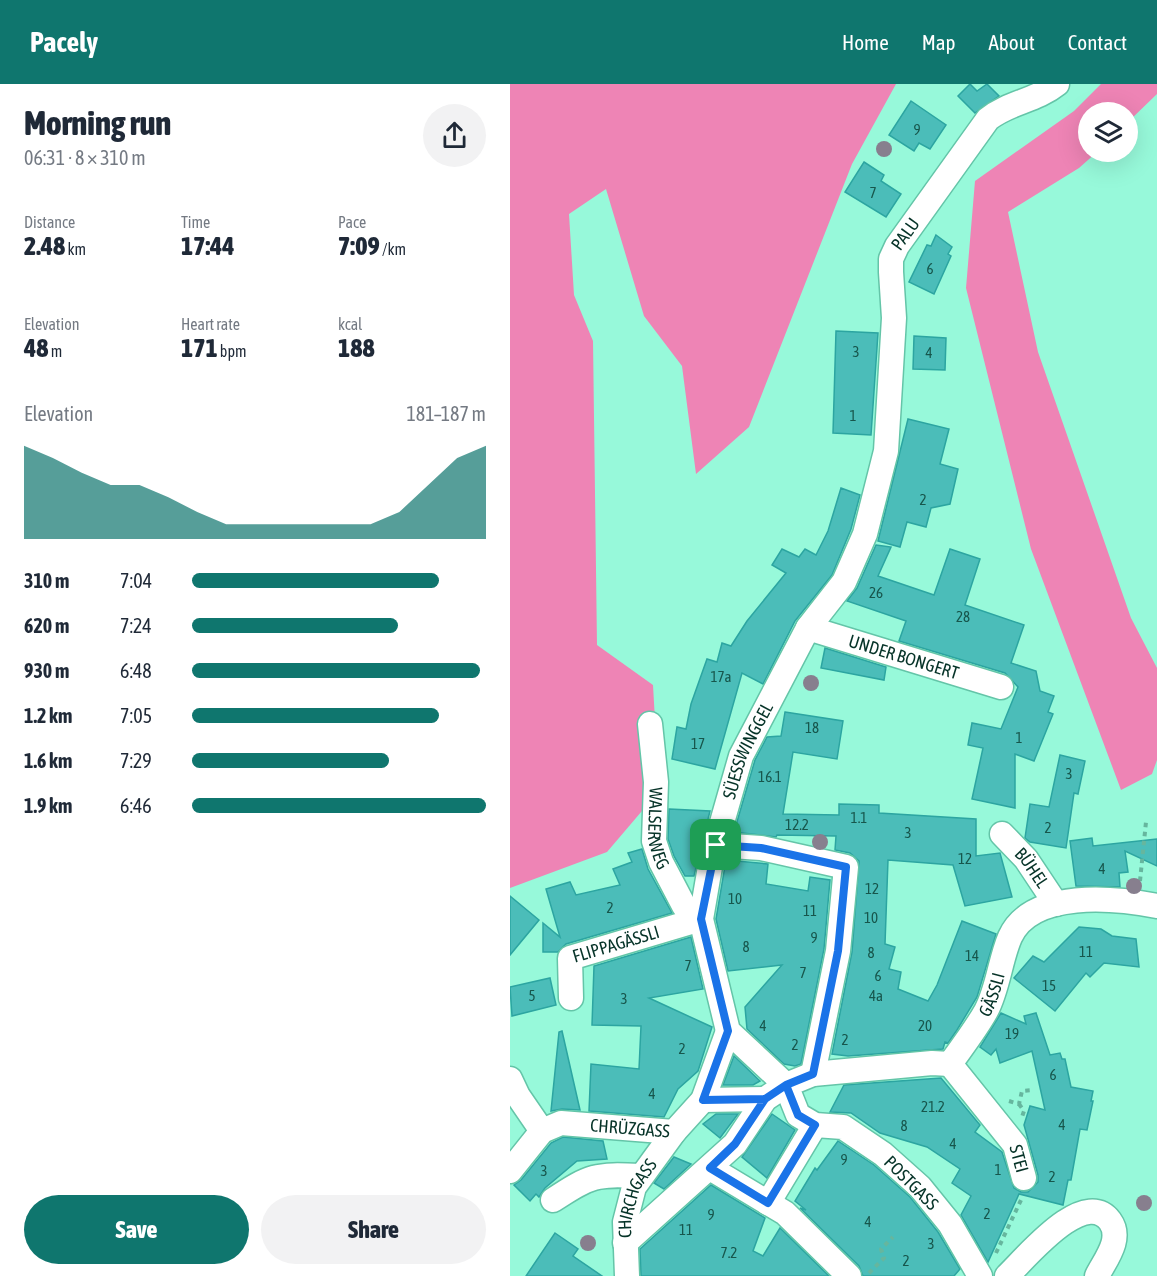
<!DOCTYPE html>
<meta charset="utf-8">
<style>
:root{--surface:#fff;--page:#f2f2f3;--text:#1f2937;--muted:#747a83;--accent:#0f766e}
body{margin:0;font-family:"Asap Condensed",sans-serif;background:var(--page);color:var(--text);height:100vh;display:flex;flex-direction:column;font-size:22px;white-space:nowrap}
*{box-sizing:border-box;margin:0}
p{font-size:20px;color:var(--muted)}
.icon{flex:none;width:33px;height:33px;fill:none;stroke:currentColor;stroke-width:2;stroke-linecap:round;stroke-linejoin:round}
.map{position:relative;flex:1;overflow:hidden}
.sheet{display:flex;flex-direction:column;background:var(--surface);width:510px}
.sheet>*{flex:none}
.tools{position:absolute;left:568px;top:18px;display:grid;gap:12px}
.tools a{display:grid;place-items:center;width:60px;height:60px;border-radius:50%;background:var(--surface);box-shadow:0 6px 24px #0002;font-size:30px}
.pin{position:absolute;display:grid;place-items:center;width:51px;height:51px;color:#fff;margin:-26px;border-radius:12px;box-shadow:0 3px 9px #0006}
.round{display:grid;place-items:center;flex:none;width:63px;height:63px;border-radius:32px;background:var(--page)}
.head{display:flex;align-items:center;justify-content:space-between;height:102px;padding:0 24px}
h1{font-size:33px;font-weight:800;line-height:45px}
.figures{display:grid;grid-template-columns:repeat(3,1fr);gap:9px;height:102px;padding:6px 24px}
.figures div{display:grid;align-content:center}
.figures b{font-size:26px;font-weight:800}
.figures small{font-size:16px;font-weight:400}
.figures p{font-size:16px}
.chart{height:168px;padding:12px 24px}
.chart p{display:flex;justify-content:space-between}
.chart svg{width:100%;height:108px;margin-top:6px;fill:var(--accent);opacity:.7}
.button{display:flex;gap:12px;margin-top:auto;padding:12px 24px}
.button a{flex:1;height:69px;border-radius:36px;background:var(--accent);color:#fff;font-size:24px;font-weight:800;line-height:69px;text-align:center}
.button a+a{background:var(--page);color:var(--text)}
ul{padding:0 24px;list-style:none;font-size:20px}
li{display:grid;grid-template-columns:96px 72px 1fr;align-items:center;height:45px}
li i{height:15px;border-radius:8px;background:var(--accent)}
header{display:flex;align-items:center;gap:36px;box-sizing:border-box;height:84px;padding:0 30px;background:var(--accent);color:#fff}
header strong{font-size:28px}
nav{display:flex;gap:33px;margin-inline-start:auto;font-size:21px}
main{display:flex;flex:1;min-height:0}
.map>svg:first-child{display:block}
.forest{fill:#ee84b5}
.building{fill:#4bbdb9;stroke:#2ca5a1;stroke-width:1.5}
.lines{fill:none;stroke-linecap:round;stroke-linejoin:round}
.minor-casing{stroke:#64c5a8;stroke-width:27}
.path{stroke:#66b69e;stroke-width:4;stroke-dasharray:4.5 4.5;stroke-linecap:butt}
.minor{stroke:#fff;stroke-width:24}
.tree{fill:#877f8e}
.route-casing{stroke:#fff;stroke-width:12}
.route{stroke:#1a73e8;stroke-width:8}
.labels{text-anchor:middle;stroke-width:5;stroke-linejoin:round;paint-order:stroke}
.number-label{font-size:15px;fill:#17564c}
.street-label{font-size:18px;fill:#063328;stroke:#fff}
</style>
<header>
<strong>Pacely</strong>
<nav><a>Home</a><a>Map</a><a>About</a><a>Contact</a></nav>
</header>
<main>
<section class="sheet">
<div class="head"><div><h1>Morning run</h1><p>06:31 · 8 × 310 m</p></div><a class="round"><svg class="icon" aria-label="share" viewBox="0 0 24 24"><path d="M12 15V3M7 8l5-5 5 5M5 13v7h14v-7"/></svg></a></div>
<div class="figures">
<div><p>Distance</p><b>2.48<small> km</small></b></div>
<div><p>Time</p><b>17:44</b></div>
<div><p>Pace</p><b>7:09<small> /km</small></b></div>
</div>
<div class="figures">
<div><p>Elevation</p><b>48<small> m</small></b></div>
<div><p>Heart rate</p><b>171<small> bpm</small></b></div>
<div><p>kcal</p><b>188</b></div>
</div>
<div class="chart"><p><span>Elevation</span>181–187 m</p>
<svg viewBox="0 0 160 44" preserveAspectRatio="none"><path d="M0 44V6L10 11L20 17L30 22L40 22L50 27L60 33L70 38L80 38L90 38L100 38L110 38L120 38L130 33L140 22L150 11L160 6V44z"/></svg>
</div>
<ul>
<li><b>310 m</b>7:04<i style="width:84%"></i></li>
<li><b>620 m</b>7:24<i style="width:70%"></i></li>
<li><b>930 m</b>6:48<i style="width:98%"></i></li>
<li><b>1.2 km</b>7:05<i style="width:84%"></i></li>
<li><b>1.6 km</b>7:29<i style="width:67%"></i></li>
<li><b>1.9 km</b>6:46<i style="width:100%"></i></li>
</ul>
<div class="button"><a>Save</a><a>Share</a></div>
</section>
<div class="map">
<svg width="647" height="1192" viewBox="0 0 647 1192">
<rect width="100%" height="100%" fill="#97f9da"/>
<g class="forest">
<path d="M 0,0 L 386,0 L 342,80 L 239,343 L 186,390 L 172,282 L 134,232 L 96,105 L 59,130 L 64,211 L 83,257 L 87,561 L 143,601 L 149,707 L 97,768 L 0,804 Z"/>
<path d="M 591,0 L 647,0 L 647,10 L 618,38 L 618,28 L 579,28 L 579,68 L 587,68 L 569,84 L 498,128 L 528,268 L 621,534 L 647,584 L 647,676 L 642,690 L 611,706 L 521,465 L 456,204 L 465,97 L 564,27 Z"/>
</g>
<g class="building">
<path d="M 460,0 L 467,7 L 477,0 L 489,12 L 465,29 L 448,12 Z"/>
<path d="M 401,17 L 436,41 L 420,65 L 409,59 L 404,67 L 379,51 Z"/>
<path d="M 354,78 L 374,91 L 371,97 L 391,110 L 376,133 L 335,108 Z"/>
<path d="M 426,151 L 442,163 L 438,170 L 441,172 L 424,210 L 399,198 L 417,161 L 421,162 Z"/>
<path d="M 326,247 L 368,249 L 361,351 L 323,349 Z"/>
<path d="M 404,252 L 436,254 L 435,286 L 403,285 Z"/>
<path d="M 398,335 L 439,345 L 430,380 L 448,385 L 440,420 L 421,424 L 416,443 L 397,438 L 390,463 L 368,457 Z"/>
<path d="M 331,404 L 350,411 L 341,445 L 322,491 L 285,537 L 253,600 L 232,589 L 205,685 L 162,675 L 167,643 L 176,645 L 181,620 L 197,575 L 207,578 L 212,559 L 221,562 L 237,537 L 276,489 L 262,481 L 272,465 L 289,473 L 295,465 L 306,471 L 318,447 Z"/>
<path d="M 366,461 L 381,463 L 368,492 L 424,511 L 440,465 L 470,475 L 455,521 L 514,541 L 501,579 L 526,587 L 530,607 L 544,612 L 538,628 L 543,630 L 524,677 L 505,670 L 505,724 L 462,715 L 473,664 L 458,661 L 462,639 L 491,645 L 508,603 L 495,589 L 389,557 L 396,537 L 337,517 L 347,504 Z"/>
<path d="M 315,564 L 376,583 L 374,596 L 311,584 Z"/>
<path d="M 275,628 L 333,637 L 327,675 L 283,668 L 273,730 L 329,731 L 329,720 L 369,721 L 369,729 L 466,735 L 466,772 L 490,769 L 502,813 L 455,822 L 443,781 L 378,776 L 375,860 L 385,863 L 379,885 L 391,888 L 388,905 L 418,917 L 427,901 L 452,837 L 486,850 L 467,913 L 447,946 L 438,959 L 435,958 L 433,965 L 338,972 L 322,970 L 342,868 L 349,777 L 340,769 L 325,766 L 326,752 L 267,751 L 266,753 L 224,748 L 245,676 L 257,653 L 271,652 Z"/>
<path d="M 550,671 L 575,677 L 568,710 L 564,709 L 556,764 L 520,758 L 515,754 L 520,720 L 539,723 Z"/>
<path d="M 159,725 L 200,727 L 184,792 L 175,792 L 164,772 L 158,755 Z"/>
<path d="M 582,754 L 583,762 L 647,755 L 647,782 L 615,767 L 618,788 L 609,789 L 610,803 L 566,802 L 560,757 Z"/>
<path d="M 132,765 L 138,785 L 162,829 L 56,860 L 48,868 L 33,868 L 33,839 L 50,853 L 36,805 L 60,798 L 66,811 L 110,801 L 103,785 L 122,778 L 118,769 Z"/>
<path d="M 216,776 L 258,780 L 256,800 L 298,807 L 300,793 L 320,796 L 314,865 L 291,980 L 285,982 L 274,980 L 237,945 L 235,923 L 272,881 L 218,887 L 206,835 Z"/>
<path d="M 0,812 L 29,836 L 0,871 Z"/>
<path d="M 569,843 L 591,845 L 602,852 L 626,855 L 629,883 L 594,879 L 580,893 L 576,889 L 545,927 L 504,894 L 523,872 L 534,878 Z"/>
<path d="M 181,853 L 193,905 L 139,914 L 202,943 L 188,987 L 168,1005 L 154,1033 L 79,1027 L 81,980 L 129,985 L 131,942 L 82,941 L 84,882 Z"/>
<path d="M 40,894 L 46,921 L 2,932 L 0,903 Z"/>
<path d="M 491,929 L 516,940 L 514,932 L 526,929 L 540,971 L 550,969 L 552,975 L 555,975 L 561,1003 L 583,1007 L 581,1017 L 583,1017 L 577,1046 L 570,1045 L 561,1096 L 558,1096 L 553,1121 L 509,1110 L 478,1178 L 451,1131 L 461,1112 L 442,1099 L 450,1085 L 417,1063 L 370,1049 L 341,1029 L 320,1028 L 334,1001 L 431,994 L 470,1041 L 465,1048 L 492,1068 L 504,1104 L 511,1108 L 518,1108 L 528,1098 L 528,1091 L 514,1041 L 520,1022 L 535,1026 L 522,967 L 490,979 L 486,965 L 481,971 L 470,963 Z"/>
<path d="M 52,947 L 70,1026 L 52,1025 L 41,1027 L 49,948 Z"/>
<path d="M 224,972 L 250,997 L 243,1001 L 213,1001 Z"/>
<path d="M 206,1030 L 228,1030 L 210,1054 L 193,1040 Z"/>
<path d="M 262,1030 L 285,1046 L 257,1094 L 232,1073 Z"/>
<path d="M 53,1053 L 93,1057 L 97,1075 L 67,1077 L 35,1104 L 29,1113 L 26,1110 L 20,1117 L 4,1101 L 11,1096 L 41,1059 Z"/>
<path d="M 328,1057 L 364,1081 L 400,1113 L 428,1148 L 450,1185 L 444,1192 L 353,1192 L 349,1182 L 290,1124 L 296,1126 L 285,1117 L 305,1084 L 307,1086 Z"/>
<path d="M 164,1073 L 181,1080 L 154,1105 L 144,1099 Z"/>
<path d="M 201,1101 L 255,1134 L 243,1167 L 253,1172 L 270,1144 L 319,1192 L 131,1192 L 130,1165 Z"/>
<path d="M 45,1149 L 68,1165 L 63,1172 L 92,1192 L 16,1192 Z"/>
</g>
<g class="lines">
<g class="minor-casing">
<g id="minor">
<path id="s1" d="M 298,544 L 491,603"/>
<path id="s2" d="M 140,640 L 146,698 L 144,757 L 151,778 L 174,822 L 191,835"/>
<path id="s3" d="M 492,750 L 516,775 L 546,820"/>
<path d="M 206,761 L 251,764 L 336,783 L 328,867 L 303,990"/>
<path id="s4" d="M 61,914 L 60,874 L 191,835"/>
<path id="s5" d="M 440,980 L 505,1061 L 514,1094"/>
<path d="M 0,995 L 8,1012 L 32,1047"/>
<path d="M 193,1016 L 255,1015"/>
<path d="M 200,1084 L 275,1129 L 339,1192"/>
<path id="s6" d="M 0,1087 L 32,1047 L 51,1039 L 164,1048"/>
<path d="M 43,1116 C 81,1091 85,1090 131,1092"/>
<path d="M 258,1119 L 305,1041"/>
<path id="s7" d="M 115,1159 L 225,1060 L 255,1015 L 276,1001 L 218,947 L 191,835 L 201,777 L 231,672 L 298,544 L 334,498 L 355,450 L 376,367 L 384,234 L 381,188 L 381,175 L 387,162 L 478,35 C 499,18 526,17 547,0"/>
<path id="s8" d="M 117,1192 L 115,1138 L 124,1103 L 164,1048 L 193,1016 L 218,947"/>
<path id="s9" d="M 470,1192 L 440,1140 L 410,1103 L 373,1070 L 333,1043 L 305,1041 L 288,1031 L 276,1001 L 303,990 L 422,979 L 440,980 C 452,963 466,945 476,927 C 488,905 490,876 500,853 C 522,805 605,814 647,822"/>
<path d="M 497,1192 C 515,1175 574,1102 600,1137 C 613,1155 595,1176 587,1192"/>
</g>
</g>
<g class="path">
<path d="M 630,797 L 636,738"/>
<path d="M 499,1017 L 509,1020 L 512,1007 L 524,1006"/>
<path d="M 509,1020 L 514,1027 L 512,1033"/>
<path d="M 486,1169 L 511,1116"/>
<path d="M 359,1189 L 374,1174 L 371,1165 L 383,1153"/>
</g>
<use href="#minor" class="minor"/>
</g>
<g class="tree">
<circle cx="374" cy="65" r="8"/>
<circle cx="301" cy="599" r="8"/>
<circle cx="310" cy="758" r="8"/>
<circle cx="624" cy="802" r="8"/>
<circle cx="634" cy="1119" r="8"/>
<circle cx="78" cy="1159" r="8"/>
</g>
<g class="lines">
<g class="route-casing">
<path id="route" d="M 206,761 L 191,835 L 218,947 L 193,1016 L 255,1015 L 276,1001 L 288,1031 L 305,1041 L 258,1119 L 200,1084 L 225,1060 L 255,1015 L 276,1001 L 303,990 L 328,867 L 336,783 L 251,764 L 206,761"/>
</g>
<use href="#route" class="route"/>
</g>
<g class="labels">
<g class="number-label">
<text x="407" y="51">9</text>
<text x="363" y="114">7</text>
<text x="420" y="190">6</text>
<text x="346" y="273">3</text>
<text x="419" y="274">4</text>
<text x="343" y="337">1</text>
<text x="413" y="421">2</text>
<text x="366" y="514">26</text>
<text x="453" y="538">28</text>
<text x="211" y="598">17a</text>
<text x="302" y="649">18</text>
<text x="509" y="659">1</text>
<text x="188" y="665">17</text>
<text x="559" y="695">3</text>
<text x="260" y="698">16.1</text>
<text x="349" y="739">1.1</text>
<text x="287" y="746">12.2</text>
<text x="538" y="749">2</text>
<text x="398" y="754">3</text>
<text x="455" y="780">12</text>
<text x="592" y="790">4</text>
<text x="362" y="810">12</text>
<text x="225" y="820">10</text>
<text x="100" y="829">2</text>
<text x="300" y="832">11</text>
<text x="361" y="839">10</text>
<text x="304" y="859">9</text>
<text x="236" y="868">8</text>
<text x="576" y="873">11</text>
<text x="361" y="874">8</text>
<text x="462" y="877">14</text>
<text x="178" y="887">7</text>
<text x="293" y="894">7</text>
<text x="368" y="897">6</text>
<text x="539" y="907">15</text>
<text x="22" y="917">5</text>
<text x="366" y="917">4a</text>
<text x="114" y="920">3</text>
<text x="253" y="947">4</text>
<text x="415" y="947">20</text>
<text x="502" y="955">19</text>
<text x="335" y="961">2</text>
<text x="285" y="966">2</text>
<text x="172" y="970">2</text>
<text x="543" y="996">6</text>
<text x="142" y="1015">4</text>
<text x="423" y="1028">21.2</text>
<text x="552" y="1046">4</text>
<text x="394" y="1047">8</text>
<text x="443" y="1065">4</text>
<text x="334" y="1081">9</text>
<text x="488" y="1091">1</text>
<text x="34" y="1092">3</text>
<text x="542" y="1098">2</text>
<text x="477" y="1135">2</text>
<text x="201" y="1136">9</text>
<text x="358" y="1143">4</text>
<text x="176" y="1151">11</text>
<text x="421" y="1165">3</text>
<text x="219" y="1174">7.2</text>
<text x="396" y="1182">2</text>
</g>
<g class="street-label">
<text dy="6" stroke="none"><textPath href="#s7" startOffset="1152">PALU</textPath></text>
<text dy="6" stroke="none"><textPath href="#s1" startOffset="100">UNDER BONGERT</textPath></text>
<text dy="6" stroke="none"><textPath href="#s7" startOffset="597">SÜESSWINGGEL</textPath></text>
<text dy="6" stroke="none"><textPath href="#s2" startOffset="105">WALSERWEG</textPath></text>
<text dy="6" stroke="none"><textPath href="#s3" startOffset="45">BÜHEL</textPath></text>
<text dy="6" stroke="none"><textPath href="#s4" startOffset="88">FLIPPAGÄSSLI</textPath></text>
<text dy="6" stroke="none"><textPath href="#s9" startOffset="534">GÄSSLI</textPath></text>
<text dy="6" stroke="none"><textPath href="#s6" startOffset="141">CHRÜZGASS</textPath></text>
<text dy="6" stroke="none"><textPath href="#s5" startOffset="118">STEI</textPath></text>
<text transform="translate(401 1099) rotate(45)" y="6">POSTGASS</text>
<text dy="6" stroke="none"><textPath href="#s8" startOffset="80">CHIRCHGASS</textPath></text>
</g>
</g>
</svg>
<div class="tools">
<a><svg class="icon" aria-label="layers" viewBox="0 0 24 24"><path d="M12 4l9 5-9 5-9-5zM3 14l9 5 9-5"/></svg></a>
</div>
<div class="pin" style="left:206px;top:761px;background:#1e9e55"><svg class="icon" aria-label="arrive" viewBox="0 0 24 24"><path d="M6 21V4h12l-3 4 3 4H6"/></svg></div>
</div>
</main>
